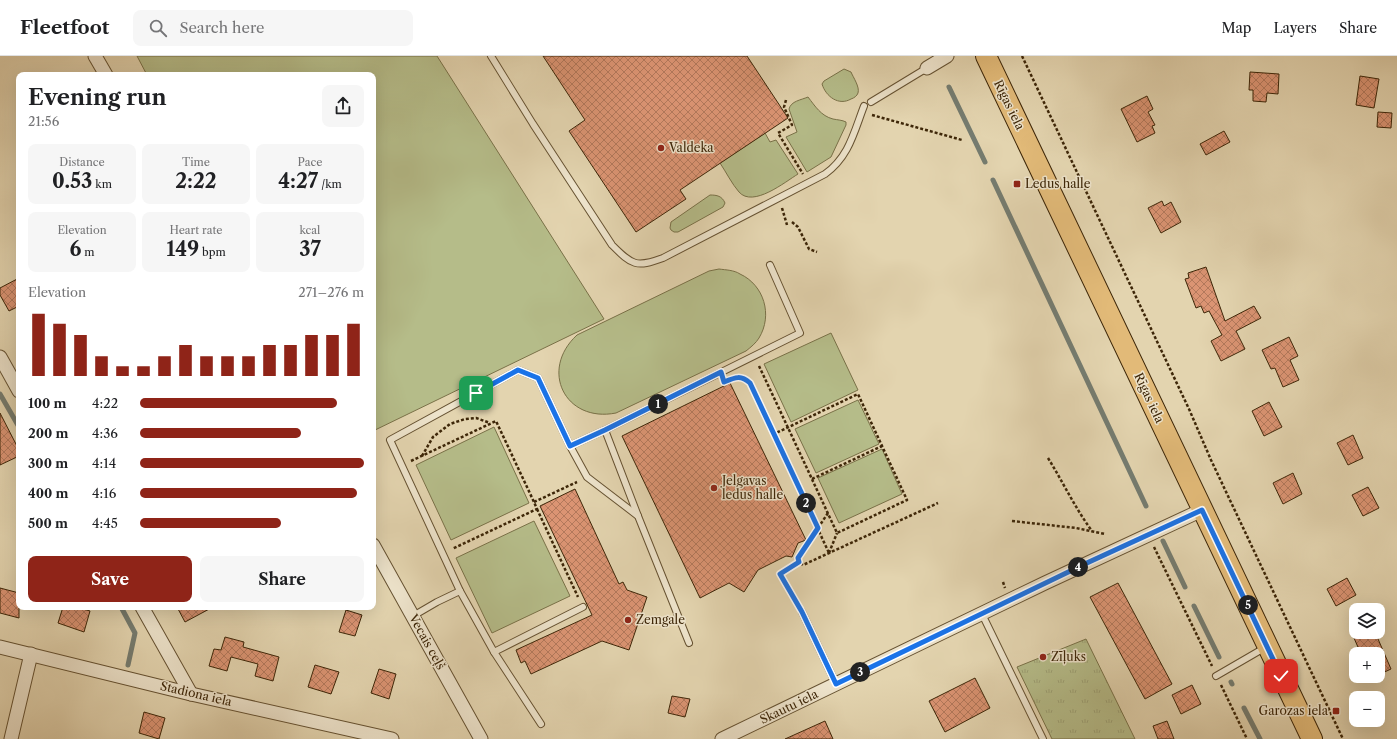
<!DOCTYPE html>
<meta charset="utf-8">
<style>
:root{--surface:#fff;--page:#f6f6f6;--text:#202124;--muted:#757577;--line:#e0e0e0;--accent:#8f2418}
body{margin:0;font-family:"Libre Caslon Text",serif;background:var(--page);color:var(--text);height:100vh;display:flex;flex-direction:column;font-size:15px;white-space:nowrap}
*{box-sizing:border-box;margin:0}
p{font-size:13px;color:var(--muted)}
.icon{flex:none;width:22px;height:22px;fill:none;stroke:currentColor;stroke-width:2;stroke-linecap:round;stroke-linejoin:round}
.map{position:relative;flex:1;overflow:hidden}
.panel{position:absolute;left:16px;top:16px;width:360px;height:538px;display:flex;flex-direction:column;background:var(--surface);border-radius:8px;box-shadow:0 4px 16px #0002}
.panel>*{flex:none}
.buttons{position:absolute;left:1349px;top:547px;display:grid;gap:8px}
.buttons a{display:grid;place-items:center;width:36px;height:36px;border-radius:8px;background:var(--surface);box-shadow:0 4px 16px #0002;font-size:20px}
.pin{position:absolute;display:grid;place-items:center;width:34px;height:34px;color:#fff;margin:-17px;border-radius:8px;box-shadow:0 2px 6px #0006}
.km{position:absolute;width:20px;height:20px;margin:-10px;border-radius:50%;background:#222;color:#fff;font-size:11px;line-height:20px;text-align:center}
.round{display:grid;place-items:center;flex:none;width:42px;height:42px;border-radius:8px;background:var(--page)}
.summary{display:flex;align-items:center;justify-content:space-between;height:68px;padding:0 12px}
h1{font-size:22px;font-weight:700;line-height:30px}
.metrics{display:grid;grid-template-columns:repeat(3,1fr);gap:6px;height:68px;padding:4px 12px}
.metrics div{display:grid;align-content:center;border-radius:8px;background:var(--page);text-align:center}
.metrics b{font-size:20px;font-weight:700}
.metrics small{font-size:11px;font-weight:400}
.metrics p{font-size:11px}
.chart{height:112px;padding:8px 12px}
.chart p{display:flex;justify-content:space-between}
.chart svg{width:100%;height:72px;margin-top:4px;stroke:var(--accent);stroke-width:6}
.button{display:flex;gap:8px;margin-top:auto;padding:8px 12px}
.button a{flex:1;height:46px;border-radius:8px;background:var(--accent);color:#fff;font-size:16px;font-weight:700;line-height:46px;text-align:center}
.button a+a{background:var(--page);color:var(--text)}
ul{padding:0 12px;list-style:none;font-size:13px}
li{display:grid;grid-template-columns:64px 48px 1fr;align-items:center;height:30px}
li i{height:10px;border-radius:5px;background:var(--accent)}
header{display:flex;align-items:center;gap:24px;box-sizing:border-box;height:56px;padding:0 20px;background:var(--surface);border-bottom:1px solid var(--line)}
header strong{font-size:19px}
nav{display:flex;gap:22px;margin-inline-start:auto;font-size:14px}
.search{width:280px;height:36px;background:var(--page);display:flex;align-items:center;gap:10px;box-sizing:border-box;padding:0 14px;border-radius:8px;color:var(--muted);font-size:15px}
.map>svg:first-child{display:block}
.green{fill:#b5bc89;stroke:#797148}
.park{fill:url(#park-tufts);stroke:#797148}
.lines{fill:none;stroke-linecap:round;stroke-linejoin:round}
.stream{stroke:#757c70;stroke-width:5}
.building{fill:url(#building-cross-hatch);stroke:#3d2608}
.lane-casing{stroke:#665232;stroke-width:8}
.street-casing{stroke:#665232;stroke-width:15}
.primary-casing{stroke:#3d2608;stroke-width:22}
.path{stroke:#3d2608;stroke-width:2.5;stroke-dasharray:3 2;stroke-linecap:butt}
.lane{stroke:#ede3cb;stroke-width:6}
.street{stroke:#ede3cb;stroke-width:13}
.primary{stroke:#e2ba78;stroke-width:20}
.route-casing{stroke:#fff;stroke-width:8}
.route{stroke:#1a73e8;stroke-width:5}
.poi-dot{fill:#8f2418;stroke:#ede3cb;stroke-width:1.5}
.labels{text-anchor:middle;stroke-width:3;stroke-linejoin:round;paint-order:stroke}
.street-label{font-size:12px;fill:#3d2608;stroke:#ede3cb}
.poi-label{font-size:12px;fill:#3d2608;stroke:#ede3cb;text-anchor:start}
</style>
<header>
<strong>Fleetfoot</strong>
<div class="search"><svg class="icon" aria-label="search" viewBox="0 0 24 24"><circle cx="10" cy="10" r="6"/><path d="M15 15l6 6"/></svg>Search here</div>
<nav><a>Map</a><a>Layers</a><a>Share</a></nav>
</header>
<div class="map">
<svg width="1397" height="683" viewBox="0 0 1397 683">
<defs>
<pattern id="park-tufts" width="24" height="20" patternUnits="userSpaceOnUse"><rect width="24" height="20" fill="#b5bc89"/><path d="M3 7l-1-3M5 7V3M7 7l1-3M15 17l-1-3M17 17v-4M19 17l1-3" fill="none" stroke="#9da175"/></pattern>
<pattern id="building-cross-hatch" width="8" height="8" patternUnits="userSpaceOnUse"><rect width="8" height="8" fill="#db9473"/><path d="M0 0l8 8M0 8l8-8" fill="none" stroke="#b3795c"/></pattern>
</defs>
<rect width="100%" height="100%" fill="#e3d4af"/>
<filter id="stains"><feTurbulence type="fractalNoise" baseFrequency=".005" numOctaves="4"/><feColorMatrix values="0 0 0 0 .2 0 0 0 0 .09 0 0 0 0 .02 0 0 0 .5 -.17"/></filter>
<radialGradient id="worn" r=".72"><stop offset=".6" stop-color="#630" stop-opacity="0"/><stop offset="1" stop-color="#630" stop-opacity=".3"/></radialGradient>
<g class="green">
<path d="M 137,0 L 437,0 L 604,263 L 373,375 L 373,19 L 147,19 Z"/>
<path d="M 844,13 L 851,16 C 853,21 860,31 858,37 C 857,40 854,42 851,43 C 839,50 826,41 822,28 L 824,25 Z"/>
<path d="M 808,41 C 815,50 821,60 833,63 C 838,64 842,64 846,66 L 846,69 L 831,101 L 807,116 L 786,81 L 797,76 L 789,53 C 791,45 801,44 808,41 Z"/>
<path d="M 765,77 L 770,86 L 776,84 L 798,118 C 785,126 753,152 739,136 C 732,128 726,116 720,107 Z"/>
<path d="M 710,139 C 717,139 722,140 725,147 L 723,151 L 678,176 L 674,176 L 671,174 L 670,172 L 671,166 Z"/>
<path d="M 719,213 C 726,214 734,214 740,218 C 764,229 773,259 759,282 C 756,287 751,291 746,295 L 616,357 C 565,367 539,314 577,279 L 709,215 Z"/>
<path d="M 831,277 L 858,334 L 791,366 L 764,308 Z"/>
<path d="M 858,344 L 879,388 L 816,417 L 795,373 Z"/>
<path d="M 494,371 L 529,447 L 451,484 L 416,409 Z"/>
<path d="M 882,393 L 902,438 L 839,467 L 818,422 Z"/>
<path d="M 534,465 L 570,540 L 492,577 L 456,502 Z"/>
</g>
<path class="park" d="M 1086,583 L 1135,683 L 1052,683 L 1017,611 Z"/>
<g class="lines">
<g class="stream">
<path d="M 949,31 L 985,106"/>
<path d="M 993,124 L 1146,450"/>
<path d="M 0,338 L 19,371"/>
<path d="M 1163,485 L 1185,531"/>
<path d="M 1194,550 L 1219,601"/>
<path d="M 121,551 L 135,577 L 128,609"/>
<path d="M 1231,626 L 1232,628"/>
<path d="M 1244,652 L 1260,683"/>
</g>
</g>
<g class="building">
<path d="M 543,0 L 747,0 L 788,62 L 680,134 L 686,143 L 636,176 L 569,75 L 585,64 Z"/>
<path d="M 1250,16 L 1279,18 L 1278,38 L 1267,37 L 1266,46 L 1253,45 L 1253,34 L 1249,34 Z"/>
<path d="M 1360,20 L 1379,23 L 1374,52 L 1356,49 Z"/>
<path d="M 1147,40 L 1153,53 L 1148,56 L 1155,69 L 1152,70 L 1155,77 L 1137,86 L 1121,53 Z"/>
<path d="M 1378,56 L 1392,57 L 1391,72 L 1377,71 Z"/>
<path d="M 1224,75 L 1230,86 L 1206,99 L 1200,88 Z"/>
<path d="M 1162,145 L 1164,150 L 1171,146 L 1181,166 L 1161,177 L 1148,152 Z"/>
<path d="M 1206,211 L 1225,265 L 1254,250 L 1261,262 L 1236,275 L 1245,293 L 1221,305 L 1211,285 L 1222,279 L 1209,255 L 1204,257 L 1201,250 L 1196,252 L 1185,223 L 1189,222 L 1188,217 Z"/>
<path d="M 19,222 L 19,250 L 9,255 L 0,239 L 0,232 Z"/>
<path d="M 1289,281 L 1298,300 L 1290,304 L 1299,324 L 1283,331 L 1275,312 L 1271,313 L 1262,294 Z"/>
<path d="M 730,327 L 806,484 L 798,487 L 792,501 L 786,500 L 758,514 L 744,536 L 729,527 L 700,542 L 622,380 Z"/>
<path d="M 1269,346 L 1282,371 L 1264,380 L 1252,355 Z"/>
<path d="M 0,357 L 19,394 L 19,400 L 0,409 Z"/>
<path d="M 1353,379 L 1363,402 L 1348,409 L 1337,387 Z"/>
<path d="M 1293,417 L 1302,438 L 1283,448 L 1273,427 Z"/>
<path d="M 1368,431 L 1379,452 L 1363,460 L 1352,439 Z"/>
<path d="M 575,433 L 619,528 L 623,526 L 627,534 L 647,541 L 629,594 L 602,585 L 531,618 L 525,605 L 521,607 L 516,594 L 592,559 L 540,450 Z"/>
<path d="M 1347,522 L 1356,539 L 1336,550 L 1327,533 Z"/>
<path d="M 1118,527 L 1172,628 L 1145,643 L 1090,541 Z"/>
<path d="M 0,532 L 19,537 L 19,562 L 0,557 Z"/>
<path d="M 63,551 L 76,551 L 90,555 L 84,576 L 58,567 Z"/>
<path d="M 177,551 L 213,551 L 185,566 Z"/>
<path d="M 346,554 L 362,559 L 355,580 L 339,576 Z"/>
<path d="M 1366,576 L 1375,576 L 1391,613 L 1378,619 L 1378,598 L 1361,598 L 1354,582 Z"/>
<path d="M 225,581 L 244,586 L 243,591 L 279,601 L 273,625 L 255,620 L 258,608 L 231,601 L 227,615 L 209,610 L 214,593 L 221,594 Z"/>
<path d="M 315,609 L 339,616 L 331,638 L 308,631 Z"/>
<path d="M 379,613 L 396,618 L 389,643 L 371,637 Z"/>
<path d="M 975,622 L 990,652 L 945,676 L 929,645 Z"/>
<path d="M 1192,629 L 1201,648 L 1181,658 L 1172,639 Z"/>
<path d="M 672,640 L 690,643 L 685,661 L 668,657 Z"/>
<path d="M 144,656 L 165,662 L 159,683 L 139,677 Z"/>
<path d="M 825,665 L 833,683 L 785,683 Z"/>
<path d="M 1167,665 L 1174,683 L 1158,683 L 1153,670 Z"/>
</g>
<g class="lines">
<g class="lane-casing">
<g id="lane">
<path d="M 491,0 L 533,68 L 612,189 C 632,209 636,212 663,202 L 825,118 C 849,101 854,76 864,50"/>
<path d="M 871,46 L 927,12"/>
<path d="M 605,374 L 638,460"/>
<path d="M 570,390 L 605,374 L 800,277 L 770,209"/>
<path d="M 802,556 L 836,628"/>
<path d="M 982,558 L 1043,683"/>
<path d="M 413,560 L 437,546 L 460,535"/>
<path d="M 494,596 L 460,535 L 390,384 L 518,314 L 538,322 L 570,390 L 587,421 L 638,460 L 689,587"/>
<path d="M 1216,620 L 1266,591"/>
<path d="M 541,668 L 494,596 L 583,551"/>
</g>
</g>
<g class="street-casing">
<g id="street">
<path d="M 95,0 L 106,19"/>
<path d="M 927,12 L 947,0"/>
<path d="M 0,301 L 19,335"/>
<path d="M 373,489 L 481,683"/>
<path d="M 142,551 L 191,638"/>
<path d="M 0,591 L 191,638 L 392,683"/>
<path d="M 11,683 L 31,598"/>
<path d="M 722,683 L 1045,527 L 1202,454"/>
</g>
</g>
<g class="primary-casing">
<path id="primary" d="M 986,0 L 1312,683"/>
</g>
<g class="path">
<path d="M 1022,0 L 1189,353 L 1211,404 L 1343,683"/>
<path d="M 786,44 L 784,51 L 792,69 L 778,77 L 803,118"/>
<path d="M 872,59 L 962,84"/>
<path d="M 782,152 L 787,169"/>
<path d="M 792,166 L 798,171 L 809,193 L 817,196"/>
<path d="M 759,310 C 785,365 811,421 837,477 L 907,444 L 858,338 L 774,378"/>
<path d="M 736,321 L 745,322 L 750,327 L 829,497"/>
<path d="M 422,400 L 433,381 L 450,368 L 465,363 L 476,362 L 490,367"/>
<path d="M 1048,402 C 1063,426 1075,452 1092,475"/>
<path d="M 411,405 L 496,365 L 534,446 L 537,453 L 452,493"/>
<path d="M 812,423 L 882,390"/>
<path d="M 534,446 L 577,426"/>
<path d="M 537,453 L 578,541"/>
<path d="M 828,457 L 798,502 L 799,506 L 803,509 L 938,447"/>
<path d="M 1012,465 L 1076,472 L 1105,478"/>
<path d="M 1154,491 L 1212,610"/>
<path d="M 829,497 L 837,477"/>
<path d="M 1003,526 L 1005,532"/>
<path d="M 796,547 L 779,517 L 799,506"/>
<path d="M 1221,629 L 1247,683"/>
</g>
<use href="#lane" class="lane"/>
<use href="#street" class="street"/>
<use href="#primary" class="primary"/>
</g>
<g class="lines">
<g class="route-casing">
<path id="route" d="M 476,337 L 518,314 L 538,322 L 570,390 L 605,374 L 721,316 L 724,326 C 736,321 741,319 750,327 L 818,472 L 798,502 L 799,506 L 780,518 L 802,556 L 836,628 L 1089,506 L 1202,454 L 1281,620"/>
</g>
<use href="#route" class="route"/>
</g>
<g class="poi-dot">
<circle cx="661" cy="92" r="4"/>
<rect x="1013" y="124" width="8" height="8" rx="2"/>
<circle cx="714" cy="432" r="4"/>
<circle cx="628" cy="564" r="4"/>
<circle cx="1043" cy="601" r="4"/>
<rect x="1332" y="651" width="8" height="8" rx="2"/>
</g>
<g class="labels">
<g class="street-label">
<text transform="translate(1009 49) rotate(64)" y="4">Rīgas iela</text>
<text transform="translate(1149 342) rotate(65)" y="4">Rīgas iela</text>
<text transform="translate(427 586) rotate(61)" y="4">Vecais ceļš</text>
<text transform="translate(196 638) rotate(13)" y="4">Stadiona iela</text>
<text transform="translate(789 651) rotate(-26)" y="4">Skautu iela</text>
</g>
<g class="poi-label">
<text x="669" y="96">Valdeka</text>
<text x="1025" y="132">Ledus halle</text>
<text x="722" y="429">Jelgavas<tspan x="722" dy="14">ledus halle</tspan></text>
<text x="636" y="568">Zemgale</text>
<text x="1051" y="605">Zīļuks</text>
<text x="1328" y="659" text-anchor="end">Garozas iela</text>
</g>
</g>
<rect width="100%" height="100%" filter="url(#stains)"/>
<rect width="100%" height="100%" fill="url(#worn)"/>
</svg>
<div class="buttons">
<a><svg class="icon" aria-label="layers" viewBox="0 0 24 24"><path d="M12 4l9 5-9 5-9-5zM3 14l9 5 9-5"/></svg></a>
<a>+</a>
<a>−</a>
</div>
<div class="pin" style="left:476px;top:337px;background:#1e9e55"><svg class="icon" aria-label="arrive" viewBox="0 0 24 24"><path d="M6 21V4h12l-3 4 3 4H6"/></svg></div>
<div class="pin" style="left:1281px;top:620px;background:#d93025"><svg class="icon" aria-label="check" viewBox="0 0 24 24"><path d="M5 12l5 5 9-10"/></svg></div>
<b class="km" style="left:658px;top:348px">1</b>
<b class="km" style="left:806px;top:447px">2</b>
<b class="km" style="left:860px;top:616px">3</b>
<b class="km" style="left:1078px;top:511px">4</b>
<b class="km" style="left:1248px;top:549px">5</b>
<section class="panel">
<div class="summary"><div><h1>Evening run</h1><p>21:56</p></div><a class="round"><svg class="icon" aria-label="share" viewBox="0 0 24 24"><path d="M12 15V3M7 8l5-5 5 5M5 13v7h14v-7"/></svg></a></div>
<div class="metrics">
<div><p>Distance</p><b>0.53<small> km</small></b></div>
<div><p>Time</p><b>2:22</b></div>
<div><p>Pace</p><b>4:27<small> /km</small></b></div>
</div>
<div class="metrics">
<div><p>Elevation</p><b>6<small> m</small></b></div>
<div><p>Heart rate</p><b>149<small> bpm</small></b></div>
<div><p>kcal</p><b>37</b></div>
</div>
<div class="chart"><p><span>Elevation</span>271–276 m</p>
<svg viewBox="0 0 160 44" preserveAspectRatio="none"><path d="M5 44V6M15 44V12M25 44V19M35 44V32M45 44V38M55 44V38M65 44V32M75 44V25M85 44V32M95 44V32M105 44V32M115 44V25M125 44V25M135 44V19M145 44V19M155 44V12"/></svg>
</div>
<ul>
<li><b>100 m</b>4:22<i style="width:88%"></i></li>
<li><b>200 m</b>4:36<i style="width:72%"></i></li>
<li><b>300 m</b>4:14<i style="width:100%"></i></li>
<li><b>400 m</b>4:16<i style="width:97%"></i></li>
<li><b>500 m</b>4:45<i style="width:63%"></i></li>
</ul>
<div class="button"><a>Save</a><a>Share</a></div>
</section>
</div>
